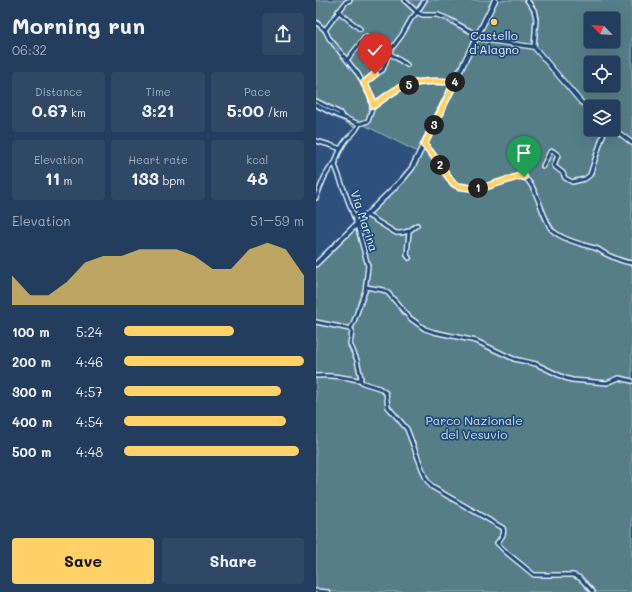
<!DOCTYPE html>
<meta charset="utf-8">
<style>
:root{--surface:#223d5d;--page:#2e4866;--text:#f1f3f6;--muted:#a2aebc;--line:#3f5672;--accent:#ffd166}
body{margin:0;font-family:Mali,sans-serif;background:var(--page);color:var(--text);height:100vh;display:flex;flex-direction:column;font-size:15px;white-space:nowrap}
*{box-sizing:border-box;margin:0}
p{font-size:13px;color:var(--muted)}
.icon{flex:none;width:22px;height:22px;fill:none;stroke:currentColor;stroke-width:2;stroke-linecap:round;stroke-linejoin:round}
.map{position:relative;flex:1;overflow:hidden}
.drawer{display:flex;flex-direction:column;background:var(--surface);width:316px}
.drawer>*{flex:none}
.needle{width:26px;rotate:295deg}
.tools{position:absolute;left:268px;top:12px;display:grid;gap:8px}
.tools a{display:grid;place-items:center;width:36px;height:36px;border-radius:4px;background:var(--surface);box-shadow:0 4px 16px #0002,0 0 0 1px var(--line);font-size:20px}
.pin{position:absolute;display:grid;place-items:center;width:34px;height:34px;color:#fff;margin:-41px -17px;border-radius:50% 50% 50% 0;rotate:-45deg;box-shadow:0 0 4px #0007}
.pin .icon{rotate:45deg}
.km{position:absolute;width:20px;height:20px;margin:-10px;border-radius:50%;background:#222;color:#fff;font-size:11px;line-height:20px;text-align:center}
.round{display:grid;place-items:center;flex:none;width:42px;height:42px;border-radius:4px;background:var(--page)}
.headline{display:flex;align-items:center;justify-content:space-between;height:68px;padding:0 12px}
h1{font-size:22px;font-weight:800;line-height:30px}
.figures{display:grid;grid-template-columns:repeat(3,1fr);gap:6px;height:68px;padding:4px 12px}
.figures div{display:grid;align-content:center;border-radius:4px;background:var(--page);text-align:center}
.figures b{font-size:17px;font-weight:800}
.figures small{font-size:11px;font-weight:400}
.figures p{font-size:11px}
.chart{height:112px;padding:8px 12px}
.chart p{display:flex;justify-content:space-between}
.chart svg{width:100%;height:72px;margin-top:4px;fill:var(--accent);opacity:.7}
.action{display:flex;gap:8px;margin-top:auto;padding:8px 12px}
.action a{flex:1;height:46px;border-radius:4px;background:var(--accent);color:#111;font-size:16px;font-weight:800;line-height:46px;text-align:center}
.action a+a{background:var(--page);color:var(--text)}
ul{padding:0 12px;list-style:none;font-size:13px}
li{display:grid;grid-template-columns:64px 48px 1fr;align-items:center;height:30px}
li i{height:10px;border-radius:5px;background:var(--accent)}
main{display:flex;flex:1;min-height:0}
.map>svg:first-child{display:block}
.green{fill:#557e86;stroke:#9eb8bf;fill-rule:evenodd}
.lines{fill:none;stroke-linecap:round;stroke-linejoin:round}
.stream{stroke:#83a7c1;stroke-width:1}
.minor-casing{stroke:#e8f1f8;stroke-width:6}
.tertiary-casing{stroke:#e8f1f8;stroke-width:6}
.secondary-casing{stroke:#e8f1f8;stroke-width:7}
.minor{stroke:#1f4a7a;stroke-width:3}
.tertiary{stroke:#1f4a7a;stroke-width:3.5}
.secondary{stroke:#1f4a7a;stroke-width:4}
.oneway{fill:#6f8dac}
.route-casing{stroke:#fff;stroke-width:8}
.route{stroke:#ffd166;stroke-width:5}
.poi-dot{fill:#ffd166;stroke:#1f4a7a;stroke-width:1.5}
.labels{text-anchor:middle;stroke-width:3.5;stroke-linejoin:round;paint-order:stroke}
.poi-label{font-size:12px;fill:#e8f1f8;stroke:#1f4a7a}
.street-label{font-size:12px;fill:#e8f1f8;stroke:#1f4a7a}
.park-label{font-size:12px;fill:#d2e0e7;stroke:#1f4a7a}
</style>
<main>
<section class="drawer">
<div class="headline"><div><h1>Morning run</h1><p>06:32</p></div><a class="round"><svg class="icon" aria-label="share" viewBox="0 0 24 24"><path d="M12 15V3M7 8l5-5 5 5M5 13v7h14v-7"/></svg></a></div>
<div class="figures">
<div><p>Distance</p><b>0.67<small> km</small></b></div>
<div><p>Time</p><b>3:21</b></div>
<div><p>Pace</p><b>5:00<small> /km</small></b></div>
</div>
<div class="figures">
<div><p>Elevation</p><b>11<small> m</small></b></div>
<div><p>Heart rate</p><b>133<small> bpm</small></b></div>
<div><p>kcal</p><b>48</b></div>
</div>
<div class="chart"><p><span>Elevation</span>51–59 m</p>
<svg viewBox="0 0 160 44" preserveAspectRatio="none"><path d="M0 44V26L10 38L20 38L30 30L40 18L50 14L60 14L70 10L80 10L90 10L100 14L110 22L120 22L130 10L140 6L150 10L160 26V44z"/></svg>
</div>
<ul>
<li><b>100 m</b>5:24<i style="width:61%"></i></li>
<li><b>200 m</b>4:46<i style="width:100%"></i></li>
<li><b>300 m</b>4:57<i style="width:87%"></i></li>
<li><b>400 m</b>4:54<i style="width:90%"></i></li>
<li><b>500 m</b>4:48<i style="width:97%"></i></li>
</ul>
<div class="action"><a>Save</a><a>Share</a></div>
</section>
<div class="map">
<svg width="316" height="592" viewBox="0 0 316 592">
<rect width="100%" height="100%" fill="#2d517c"/>
<filter id="ink" filterUnits="userSpaceOnUse"><feTurbulence type="fractalNoise" baseFrequency=".025" numOctaves="2"/><feDisplacementMap in="SourceGraphic" scale="8" xChannelSelector="R" yChannelSelector="G"/><feConvolveMatrix kernelMatrix="1 2 1 2 8 2 1 2 1" color-interpolation-filters="sRGB"/></filter>
<g filter="url(#ink)">
<path class="green" d="M 0,0 L 316,0 L 316,592 L 0,592 L 0,263 L 49,215 L 92,171 L 102,152 L 48,125 L 40,128 L 0,107 ZM 275,19 L 297,19 L 297,41 L 275,41 ZM 275,63 L 297,63 L 297,85 L 275,85 ZM 275,107 L 297,107 L 297,129 L 275,129 Z"/>
<g class="lines">
<path class="stream" d="M 108,151 L 118,163 L 129,180 L 135,186 L 155,191 L 166,190 L 174,187"/>
<g class="minor-casing">
<g id="minor">
<path d="M 88,0 L 102,13 L 107,15 L 122,15 L 132,19 L 154,31 L 163,34"/>
<path d="M 211,0 L 218,10 L 220,19 L 218,47"/>
<path d="M 22,11 L 44,29"/>
<path d="M 0,22 L 9,30 L 13,38 L 42,74 L 54,95 L 57,106 L 52,121 L 43,124"/>
<path d="M 9,30 L 30,2 L 34,0"/>
<path d="M 73,53 L 91,65"/>
<path d="M 31,60 L 49,37 L 50,37 L 74,51"/>
<path d="M 48,83 L 59,75 L 67,70 L 74,51 L 86,35 L 95,19 L 101,12 L 109,0"/>
<path d="M 0,101 L 24,113 L 26,117"/>
<path d="M 0,105 L 22,116 L 26,117 L 43,124"/>
<path d="M 57,106 L 86,87 L 108,82 L 139,82"/>
<path d="M 0,141 L 14,145 L 25,149"/>
<path d="M 108,145 L 114,151 L 134,179 L 138,184 L 142,186 L 155,188 L 169,187 L 204,176 C 220,178 225,217 236,230 C 244,238 267,245 279,248 C 283,249 286,252 290,254 C 298,258 307,262 316,263"/>
<path d="M 227,166 L 234,152 L 237,151 L 242,155 L 238,166 L 247,173 L 249,178 L 256,182 L 269,179 L 274,175 L 289,129"/>
<path d="M 0,198 C 5,186 9,171 20,162"/>
<path d="M 51,215 L 80,233 L 85,233 L 93,231 L 101,225"/>
<path d="M 93,231 L 91,255 L 93,258"/>
<path d="M 50,287 L 67,290 L 72,293 L 80,302 L 94,318 L 109,329 L 118,332 L 160,341 L 198,359 L 220,364 L 249,378 L 256,380 L 291,383 L 303,378 L 316,381"/>
<path d="M 0,322 L 34,329 L 36,330 L 36,332 L 34,344 L 41,360 L 45,378 L 44,380 L 42,380 C 28,377 14,375 0,376"/>
<path d="M 34,329 L 37,324 L 42,310 L 49,291 L 52,266 L 41,225 L 19,165 C 20,157 26,145 31,139 C 36,134 41,131 43,124"/>
<path d="M 44,380 L 47,383 L 63,388 L 70,393 L 72,407 L 91,429 L 110,479 L 116,487 L 187,528 C 189,534 186,537 181,543 L 190,552 L 218,575 L 257,575 L 264,578 L 277,592"/>
<path d="M 0,591 L 12,592"/>
</g>
</g>
<g class="tertiary-casing">
<g id="tertiary">
<path d="M 161,38 L 176,41 L 218,47 L 265,102 L 275,110"/>
<path d="M 297,128 L 316,143"/>
</g>
</g>
<g class="secondary-casing">
<path id="secondary" d="M 0,264 L 86,180 L 96,168 L 179,0"/>
</g>
<use href="#minor" class="minor"/>
<use href="#tertiary" class="tertiary"/>
<use href="#secondary" class="secondary"/>
</g>
<defs><path id="oneway-solid" d="M-6-.8H1V-3.2L6.5 0L1 3.2V.8H-6Z"/></defs>
<g class="oneway">
<use href="#oneway-solid" transform="translate(133 20) rotate(-155)"/>
<use href="#oneway-solid" transform="translate(20 47) rotate(53)"/>
</g>
</g>
<g class="lines" filter="url(#ink)">
<g class="route-casing">
<path id="route" d="M 59,74 L 48,83 L 56,98 L 57,106 C 65,100 74,93 83,88 C 100,80 121,81 139,82 L 108,145 L 114,151 L 134,179 L 138,184 L 142,186 L 155,188 L 169,187 L 204,176 L 208,177"/>
</g>
<use href="#route" class="route"/>
</g>
<circle class="poi-dot" cx="178" cy="22" r="4"/>
<g class="labels">
<g class="poi-label">
<text x="178" y="40">Castello<tspan x="178" dy="14">d'Alagno</tspan></text>
</g>
<g class="street-label">
<text transform="translate(48 221) rotate(72)" y="4">Via Marina</text>
</g>
<g class="park-label">
<text x="158" y="425">Parco Nazionale<tspan x="158" dy="14">del Vesuvio</tspan></text>
</g>
</g>
</svg>
<div class="tools">
<a><svg class="needle" viewBox="-14 -14 28 28"><path d="M0-13l5 13h-10z" fill="#e53935"/><path d="M0 13l5-13h-10z" fill="#a2aebc"/></svg></a>
<a><svg class="icon" aria-label="locate" viewBox="0 0 24 24"><circle cx="12" cy="12" r="6"/><path d="M12 2v4M12 18v4M2 12h4M18 12h4"/></svg></a>
<a><svg class="icon" aria-label="layers" viewBox="0 0 24 24"><path d="M12 4l9 5-9 5-9-5zM3 14l9 5 9-5"/></svg></a>
</div>
<div class="pin" style="left:208px;top:177px;background:#1e9e55"><svg class="icon" aria-label="arrive" viewBox="0 0 24 24"><path d="M6 21V4h12l-3 4 3 4H6"/></svg></div>
<div class="pin" style="left:59px;top:74px;background:#d93025"><svg class="icon" aria-label="check" viewBox="0 0 24 24"><path d="M5 12l5 5 9-10"/></svg></div>
<b class="km" style="left:162px;top:188px">1</b>
<b class="km" style="left:124px;top:165px">2</b>
<b class="km" style="left:118px;top:125px">3</b>
<b class="km" style="left:139px;top:82px">4</b>
<b class="km" style="left:93px;top:85px">5</b>
</div>
</main>
